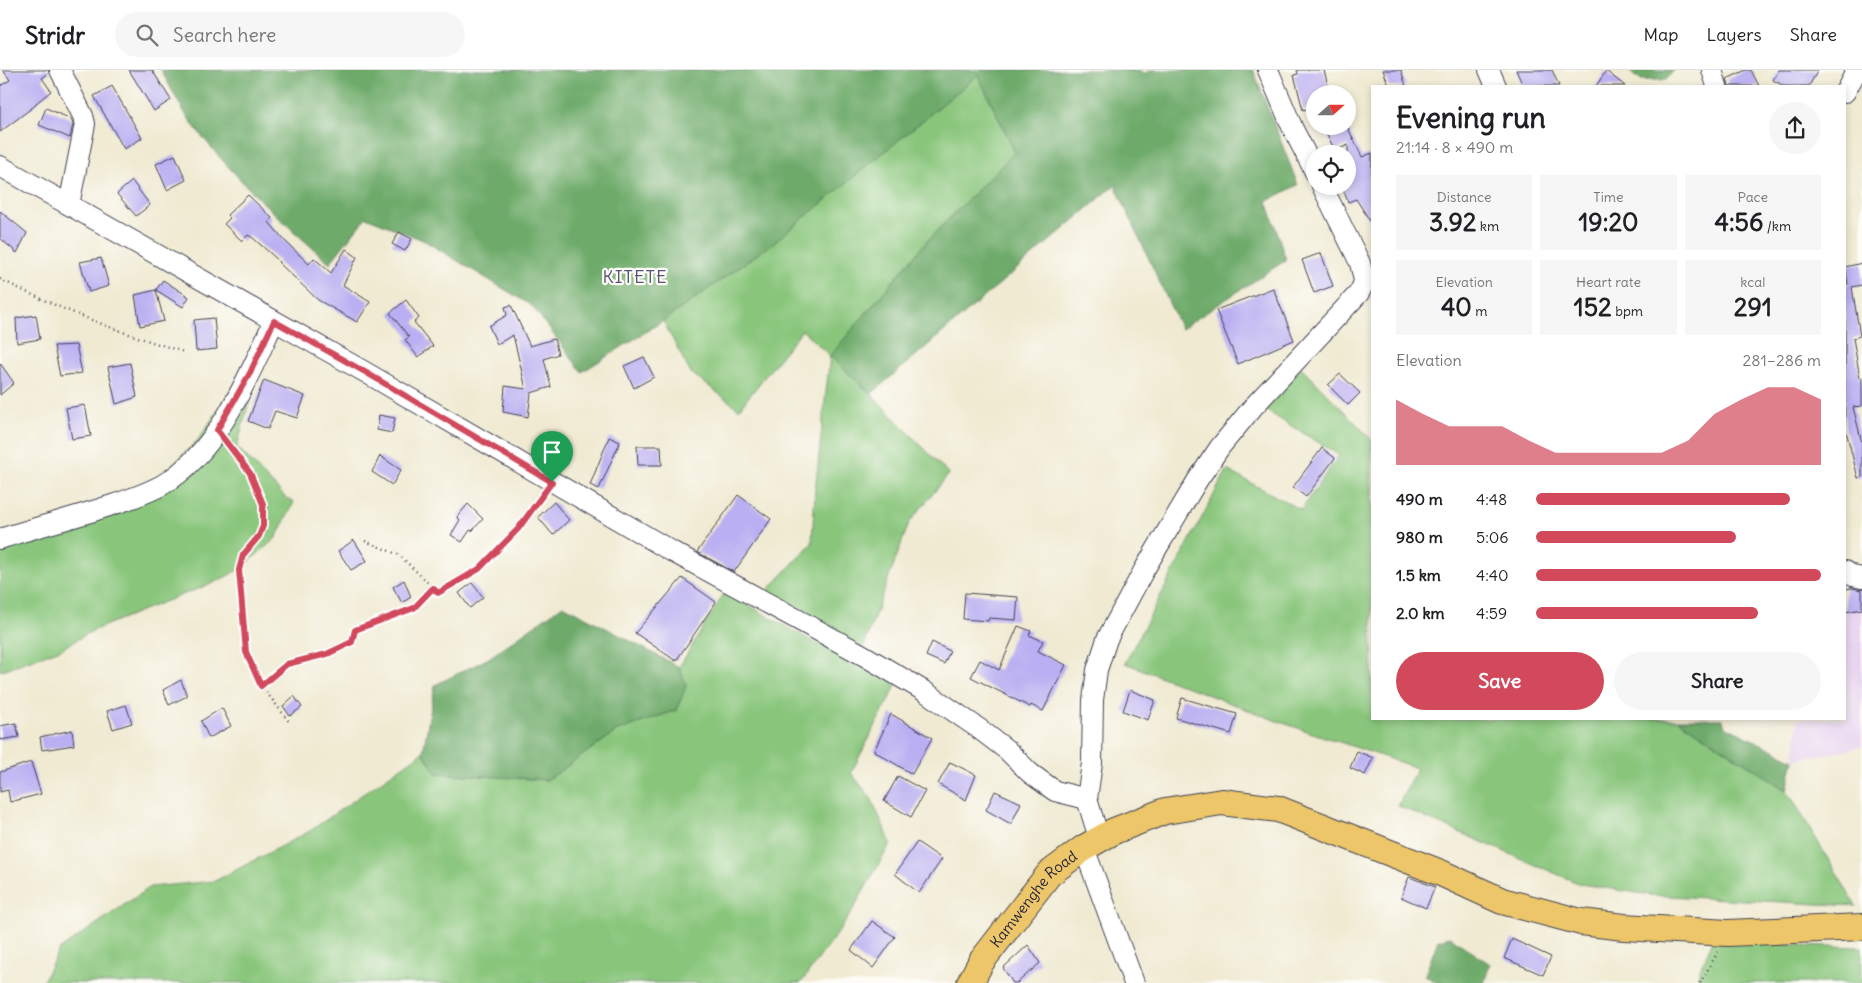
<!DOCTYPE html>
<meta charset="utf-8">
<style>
:root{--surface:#fff;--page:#f6f6f6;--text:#202124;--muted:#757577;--line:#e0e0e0;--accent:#d1495b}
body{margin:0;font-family:Delius,sans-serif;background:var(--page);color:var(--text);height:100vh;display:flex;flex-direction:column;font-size:19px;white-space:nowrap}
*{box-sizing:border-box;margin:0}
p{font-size:16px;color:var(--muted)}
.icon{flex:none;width:28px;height:28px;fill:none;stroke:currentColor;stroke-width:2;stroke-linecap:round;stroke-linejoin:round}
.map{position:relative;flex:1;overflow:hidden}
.details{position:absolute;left:1371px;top:15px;width:475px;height:635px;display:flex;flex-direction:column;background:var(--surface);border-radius:0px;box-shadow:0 2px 8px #0003}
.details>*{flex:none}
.needle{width:32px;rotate:69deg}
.buttons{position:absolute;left:1306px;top:15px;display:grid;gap:10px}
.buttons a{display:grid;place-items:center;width:50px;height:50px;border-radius:50%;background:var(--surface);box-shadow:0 2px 8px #0003;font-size:25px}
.pin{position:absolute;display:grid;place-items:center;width:42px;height:42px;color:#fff;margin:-51px -21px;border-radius:50% 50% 50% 0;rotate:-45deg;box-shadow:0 0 5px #0007}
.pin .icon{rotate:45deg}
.round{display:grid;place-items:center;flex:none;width:52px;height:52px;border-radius:26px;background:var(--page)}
.headline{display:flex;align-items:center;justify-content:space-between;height:85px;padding:0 25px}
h1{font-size:28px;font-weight:800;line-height:38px}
.metrics{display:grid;grid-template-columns:repeat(3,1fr);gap:8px;height:85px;padding:5px 25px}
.metrics div{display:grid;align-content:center;border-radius:0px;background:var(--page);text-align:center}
.metrics b{font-size:25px;font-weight:800}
.metrics small{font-size:14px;font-weight:400}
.metrics p{font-size:14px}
.chart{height:140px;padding:10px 25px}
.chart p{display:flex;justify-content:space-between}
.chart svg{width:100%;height:90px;margin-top:5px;fill:var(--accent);opacity:.7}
.button{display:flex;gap:10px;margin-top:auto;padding:10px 25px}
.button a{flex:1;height:58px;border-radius:30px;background:var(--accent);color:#fff;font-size:20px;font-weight:800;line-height:58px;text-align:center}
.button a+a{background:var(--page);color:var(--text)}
ul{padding:0 25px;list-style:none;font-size:16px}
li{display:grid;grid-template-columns:80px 60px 1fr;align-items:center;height:38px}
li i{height:12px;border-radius:6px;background:var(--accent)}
header{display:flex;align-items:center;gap:30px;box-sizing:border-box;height:70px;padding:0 25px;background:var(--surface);border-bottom:1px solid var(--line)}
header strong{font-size:24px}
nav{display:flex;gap:28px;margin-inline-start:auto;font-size:18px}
.search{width:350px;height:45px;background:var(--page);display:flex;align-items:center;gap:12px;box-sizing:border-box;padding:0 18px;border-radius:28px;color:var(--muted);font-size:19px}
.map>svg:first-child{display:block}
.built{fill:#e7d2ef}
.green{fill:#89c67b;stroke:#56745b}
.forest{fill:#6eab6b;stroke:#486653}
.building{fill:#baaff2}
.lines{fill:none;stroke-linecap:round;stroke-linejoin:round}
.minor-casing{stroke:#414052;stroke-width:22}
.major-casing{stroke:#414052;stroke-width:28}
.path{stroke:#414052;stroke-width:2.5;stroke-dasharray:1 4;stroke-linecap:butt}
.minor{stroke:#fff;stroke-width:20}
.major{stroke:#ecc669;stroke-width:26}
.route-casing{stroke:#fff;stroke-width:10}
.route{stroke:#d1495b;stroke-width:6}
.labels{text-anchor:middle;stroke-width:4.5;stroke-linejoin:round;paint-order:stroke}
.street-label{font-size:15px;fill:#22223b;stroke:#fdfcf7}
.quarter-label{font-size:18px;letter-spacing:1px;fill:#57537b;stroke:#fdfcf7}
</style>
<header>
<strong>Stridr</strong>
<div class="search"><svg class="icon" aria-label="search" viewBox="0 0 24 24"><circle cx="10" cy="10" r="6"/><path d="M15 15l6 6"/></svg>Search here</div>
<nav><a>Map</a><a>Layers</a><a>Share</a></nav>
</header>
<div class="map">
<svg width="1862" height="913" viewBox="0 0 1862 913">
<rect width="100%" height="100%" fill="#fdfcf7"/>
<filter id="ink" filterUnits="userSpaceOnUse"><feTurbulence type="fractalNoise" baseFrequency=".02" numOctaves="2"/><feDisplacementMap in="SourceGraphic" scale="10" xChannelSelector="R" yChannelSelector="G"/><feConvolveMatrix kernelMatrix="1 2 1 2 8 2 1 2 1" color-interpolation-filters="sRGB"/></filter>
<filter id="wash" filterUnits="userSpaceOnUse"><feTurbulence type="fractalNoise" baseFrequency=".0096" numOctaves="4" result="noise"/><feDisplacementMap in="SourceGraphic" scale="20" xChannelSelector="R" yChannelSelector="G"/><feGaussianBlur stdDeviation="1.12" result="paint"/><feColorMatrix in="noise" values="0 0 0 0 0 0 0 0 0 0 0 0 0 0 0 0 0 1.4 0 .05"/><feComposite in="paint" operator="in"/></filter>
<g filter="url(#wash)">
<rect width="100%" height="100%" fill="#f0ead2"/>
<path class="built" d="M 1845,493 L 1862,501 L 1862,677 L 1794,690 L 1798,649 L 1845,649 Z"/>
<g class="green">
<path d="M 978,5 L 1015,82 L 927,171 L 830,286 L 871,324 L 949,404 L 909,453 L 860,586 L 897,614 L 851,703 L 871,728 L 891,773 L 848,848 L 801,913 L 42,913 L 59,880 L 150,817 L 215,811 L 310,761 L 423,682 L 436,703 L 547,710 L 617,661 L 677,640 L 686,615 L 679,597 L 725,522 L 815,573 L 859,585 L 823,554 L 767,521 L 812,473 L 815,421 L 830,286 L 802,260 L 739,339 L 690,302 L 663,251 L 772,174 Z"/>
<path d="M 269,255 L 237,377 L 286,428 L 294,432 L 276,468 L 239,500 L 211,514 L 148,538 L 92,561 L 61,579 L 0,601 L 0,467 L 86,438 L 162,405 L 198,370 L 254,286 Z"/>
<path d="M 1301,297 L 1372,370 L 1372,649 L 1678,649 L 1787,720 L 1856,836 L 1650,825 L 1580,814 L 1398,736 L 1417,698 L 1277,651 L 1125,593 L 1227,400 L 1301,440 L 1339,385 L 1265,340 Z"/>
<path d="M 1714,868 L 1793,875 L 1862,877 L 1862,913 L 1694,913 Z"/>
</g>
<g class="forest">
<path d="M 161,0 L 1140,0 L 1143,4 L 1152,0 L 1253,0 L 1298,115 L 1267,131 L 1286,190 L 1181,259 L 1115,115 L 871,324 L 830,286 L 927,171 L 1015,82 L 978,5 L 772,174 L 663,251 L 582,302 L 532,236 L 425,171 L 366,147 L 330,193 C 281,151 233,107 194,56 C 181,39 171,18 161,0 Z"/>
<path d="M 1628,0 L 1674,0 L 1666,10 L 1640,10 Z"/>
<path d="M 563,535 L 679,597 L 686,615 L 677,640 L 617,661 L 547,710 L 436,703 L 423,682 L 435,615 L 489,588 Z"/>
<path d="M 1678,649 L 1722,649 L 1725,656 L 1794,690 L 1787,720 Z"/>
<path d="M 1450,867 L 1490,894 L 1484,913 L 1437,913 L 1425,905 L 1438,870 Z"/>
</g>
<g id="blocks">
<g class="building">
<path d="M 3,0 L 48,0 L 49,3 L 42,8 L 51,21 L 35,34 L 37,34 L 0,62 L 0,16 L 10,10 Z"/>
<path d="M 129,0 L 152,0 L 171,30 L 154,41 Z"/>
<path d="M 1297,0 L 1324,0 L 1330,24 L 1315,24 L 1315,37 L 1303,40 L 1294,5 L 1298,4 Z"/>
<path d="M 1383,0 L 1401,0 L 1406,16 L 1389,16 Z"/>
<path d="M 1516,0 L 1552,0 L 1559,16 L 1523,16 Z"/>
<path d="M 1746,0 L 1751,0 L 1759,16 L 1729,16 L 1727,9 Z"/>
<path d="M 1779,0 L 1818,0 L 1809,16 L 1784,16 L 1773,10 Z"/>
<path d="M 1606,1 L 1625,16 L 1596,16 Z"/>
<path d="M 112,16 L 142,68 L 124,79 L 94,26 Z"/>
<path d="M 46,38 L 71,49 L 73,54 L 70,68 L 39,55 Z"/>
<path d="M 1323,56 L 1347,56 L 1362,87 L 1372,83 L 1372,154 L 1356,129 L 1348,132 L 1342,116 L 1348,116 L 1348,75 L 1335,81 Z"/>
<path d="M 175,85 L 186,110 L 167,120 L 156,94 Z"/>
<path d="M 132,111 L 150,135 L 136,146 L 117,124 Z"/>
<path d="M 248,125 L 272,148 L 269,152 L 285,171 L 309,194 L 314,188 L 331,203 L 346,179 L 357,187 L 343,215 L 370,232 L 357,252 L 318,230 L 278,192 L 279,191 L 253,168 L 248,165 L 242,171 L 224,154 L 230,148 L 227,145 Z"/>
<path d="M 0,141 L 27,163 L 17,183 L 0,168 Z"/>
<path d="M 399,162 L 412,169 L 405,181 L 392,174 Z"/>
<path d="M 1321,183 L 1333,216 L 1314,223 L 1302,190 Z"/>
<path d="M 101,188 L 109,216 L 89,222 L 80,192 Z"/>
<path d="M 1862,193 L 1862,215 L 1852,217 L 1860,266 L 1853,268 L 1860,308 L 1862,307 L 1862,336 L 1853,337 L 1862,373 L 1862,407 L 1858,408 L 1845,357 L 1845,214 L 1848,214 L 1845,197 Z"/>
<path d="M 163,210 L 189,227 L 183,237 L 156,220 Z"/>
<path d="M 1273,218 L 1294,270 L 1238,294 L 1216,240 Z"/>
<path d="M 156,220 L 164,251 L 140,256 L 135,225 Z"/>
<path d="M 406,230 L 419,248 L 414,252 L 433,276 L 418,287 L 405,270 L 409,267 L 390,243 Z"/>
<path d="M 511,235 L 530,276 L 554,269 L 558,284 L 544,289 L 551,317 L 531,323 L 528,347 L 503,342 L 505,316 L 526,319 L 513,265 L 497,274 L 489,256 L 507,245 L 505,237 Z"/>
<path d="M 36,245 L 40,269 L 17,273 L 16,248 Z"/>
<path d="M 214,248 L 217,279 L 196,281 L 194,250 Z"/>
<path d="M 76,275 L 82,303 L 60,306 L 54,276 Z"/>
<path d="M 644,287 L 654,307 L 634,318 L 624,296 Z"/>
<path d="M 0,293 L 14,313 L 0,325 Z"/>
<path d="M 130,293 L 137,327 L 116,334 L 108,297 Z"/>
<path d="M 1340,304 L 1360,323 L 1348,335 L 1328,315 Z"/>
<path d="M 264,310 L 305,326 L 297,348 L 275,341 L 268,359 L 248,351 Z"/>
<path d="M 85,335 L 91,366 L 72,369 L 66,338 Z"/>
<path d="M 379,345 L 395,348 L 392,363 L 377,360 Z"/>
<path d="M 609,367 L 620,372 L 599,419 L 590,415 Z"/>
<path d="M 637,376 L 661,376 L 662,395 L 638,395 Z"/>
<path d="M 1322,378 L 1335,388 L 1306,427 L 1293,417 Z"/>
<path d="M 380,386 L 401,400 L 392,415 L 372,402 Z"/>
<path d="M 738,425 L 771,449 L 734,502 L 697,482 Z"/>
<path d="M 554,432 L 569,450 L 553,465 L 538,447 Z"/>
<path d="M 468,434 L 483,449 L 472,461 L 470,460 L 462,472 L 451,465 L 460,450 L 457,447 Z"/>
<path d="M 354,470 L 367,491 L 351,500 L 338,481 Z"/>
<path d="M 682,508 L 716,532 L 676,591 L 635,563 Z"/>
<path d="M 404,510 L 411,527 L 402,533 L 393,517 Z"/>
<path d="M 472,513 L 483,527 L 470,538 L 459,523 Z"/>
<path d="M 1852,518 L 1862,520 L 1862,539 L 1845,542 L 1845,519 Z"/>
<path d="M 965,523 L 1018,527 L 1016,550 L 989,548 L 988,551 L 963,549 Z"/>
<path d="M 1018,556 L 1031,561 L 1029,565 L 1043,571 L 1038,581 L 1066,595 L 1043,641 L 1031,635 L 1030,637 L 971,607 L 980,590 L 999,600 Z"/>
<path d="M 932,572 L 950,581 L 944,594 L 926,586 Z"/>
<path d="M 181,610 L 187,626 L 169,635 L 163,620 Z"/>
<path d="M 1130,620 L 1155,630 L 1148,650 L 1123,641 Z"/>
<path d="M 294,626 L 302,637 L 290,646 L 283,636 Z"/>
<path d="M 1182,628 L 1237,644 L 1231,664 L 1176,648 Z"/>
<path d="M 126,635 L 132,653 L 113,659 L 107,641 Z"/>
<path d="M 222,638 L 231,656 L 209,668 L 201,651 Z"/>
<path d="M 891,644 L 932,668 L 912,704 L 874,681 Z"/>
<path d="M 16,653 L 19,667 L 0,670 L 0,656 Z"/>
<path d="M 72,660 L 74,675 L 42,680 L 40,667 Z"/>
<path d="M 1357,681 L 1373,688 L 1365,705 L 1350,698 Z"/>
<path d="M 31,692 L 41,724 L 10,732 L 8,720 L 0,722 L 0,702 Z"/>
<path d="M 950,692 L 976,705 L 966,730 L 938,714 Z"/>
<path d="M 898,706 L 925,721 L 911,747 L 884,731 Z"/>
<path d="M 995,721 L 1021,733 L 1011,754 L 986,740 Z"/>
<path d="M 917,772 L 942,789 L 919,823 L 895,804 Z"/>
<path d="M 1409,807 L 1435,817 L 1426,838 L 1401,827 Z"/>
<path d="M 872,851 L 895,867 L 873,898 L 851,880 Z"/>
<path d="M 1512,869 L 1551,887 L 1543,905 L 1504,888 Z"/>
<path d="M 1028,875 L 1040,893 L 1017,913 L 1013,913 L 1003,898 Z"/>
</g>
</g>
</g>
<g filter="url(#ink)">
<use href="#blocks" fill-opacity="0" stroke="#414052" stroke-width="1"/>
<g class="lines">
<g class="minor-casing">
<g id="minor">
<path d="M 60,0 L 83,46 L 85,54 L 69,135"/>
<path d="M 1268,0 L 1293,59 L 1315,102"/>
<path d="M 1489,0 L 1496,16"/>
<path d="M 1712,0 L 1717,16"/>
<path d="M 1845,22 L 1857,0"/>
<path d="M 0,96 L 365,302 L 673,482 L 863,585 L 924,621 L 978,658 L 1007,680 L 1030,703 L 1055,721 L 1087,729"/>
<path d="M 0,469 C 36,457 73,448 109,436 C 127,430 146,424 162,415 C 218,383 248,307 274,251"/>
<path d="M 1845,501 L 1853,506 L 1862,508"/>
<path d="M 1099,768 L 1087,729 L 1092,693 L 1093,630 L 1097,600 L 1107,569 L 1144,500 L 1197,411 L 1220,377 L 1253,337 L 1359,223 L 1363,215 L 1364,210 L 1360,193 L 1322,116"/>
<path d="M 1084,778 L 1134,913"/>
</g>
</g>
<g class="major-casing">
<g id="major">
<path id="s1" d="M 970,913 L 981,892 L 1049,804 L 1084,778 L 1114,761 L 1165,741 L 1222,732 L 1278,739 L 1441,803 L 1502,831 L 1581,852 L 1624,857 L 1728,863 L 1862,857"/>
</g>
</g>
<g class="path">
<path d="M 0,209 C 59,239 121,263 184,282"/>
<path d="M 228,375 L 250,403 L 263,434 L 263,456 L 259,466 L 243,485 L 239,500 L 246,583 L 261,615 L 290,653"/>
<path d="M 365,471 L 399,485 L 439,523 L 479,499 L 518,459 L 542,425"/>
<path d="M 261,615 L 287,594 L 327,584 L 352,572 L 355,560 L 414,538 L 433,518"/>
<path d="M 1700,913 L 1718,882"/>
</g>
<use href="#minor" class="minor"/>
<use href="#major" class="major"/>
</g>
</g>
<g class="lines" filter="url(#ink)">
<g class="route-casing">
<path id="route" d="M 274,251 L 365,302 L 552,412 L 518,459 L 479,499 L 438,523 L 433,518 L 414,538 L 355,560 L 352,572 L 327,584 L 287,594 L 261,616 L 246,582 L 239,500 L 243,485 L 259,466 L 263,456 L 263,434 L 250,403 L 217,360 L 250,303 Z"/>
</g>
<use href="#route" class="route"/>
</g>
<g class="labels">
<g class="street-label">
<text dy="5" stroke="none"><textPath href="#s1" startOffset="106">Kamwenghe Road</textPath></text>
</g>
<g class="quarter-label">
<text x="635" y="213">KITETE</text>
</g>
</g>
</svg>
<div class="buttons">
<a><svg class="needle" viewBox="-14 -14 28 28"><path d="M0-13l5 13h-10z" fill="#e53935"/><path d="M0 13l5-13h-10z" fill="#757577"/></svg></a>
<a><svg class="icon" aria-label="locate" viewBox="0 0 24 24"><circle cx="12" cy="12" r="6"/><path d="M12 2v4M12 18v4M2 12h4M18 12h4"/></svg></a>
</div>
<div class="pin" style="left:552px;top:412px;background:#1e9e55"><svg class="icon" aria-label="arrive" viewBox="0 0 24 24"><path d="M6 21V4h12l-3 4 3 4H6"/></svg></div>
<section class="details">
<div class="headline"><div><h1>Evening run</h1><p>21:14 · 8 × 490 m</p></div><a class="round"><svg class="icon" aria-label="share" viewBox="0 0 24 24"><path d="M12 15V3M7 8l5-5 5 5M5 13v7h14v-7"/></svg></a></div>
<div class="metrics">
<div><p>Distance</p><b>3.92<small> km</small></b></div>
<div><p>Time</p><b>19:20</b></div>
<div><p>Pace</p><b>4:56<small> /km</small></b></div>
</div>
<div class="metrics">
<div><p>Elevation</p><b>40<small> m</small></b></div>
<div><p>Heart rate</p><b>152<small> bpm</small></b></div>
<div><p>kcal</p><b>291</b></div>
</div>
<div class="chart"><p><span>Elevation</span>281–286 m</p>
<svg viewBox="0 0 160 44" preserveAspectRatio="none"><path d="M0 44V12L10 19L20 25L30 25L40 25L50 32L60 38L70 38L80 38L90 38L100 38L110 32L120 19L130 12L140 6L150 6L160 12V44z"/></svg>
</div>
<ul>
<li><b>490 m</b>4:48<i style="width:89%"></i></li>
<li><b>980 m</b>5:06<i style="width:70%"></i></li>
<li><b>1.5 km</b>4:40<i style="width:100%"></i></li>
<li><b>2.0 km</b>4:59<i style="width:78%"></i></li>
</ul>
<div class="button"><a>Save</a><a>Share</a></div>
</section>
</div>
